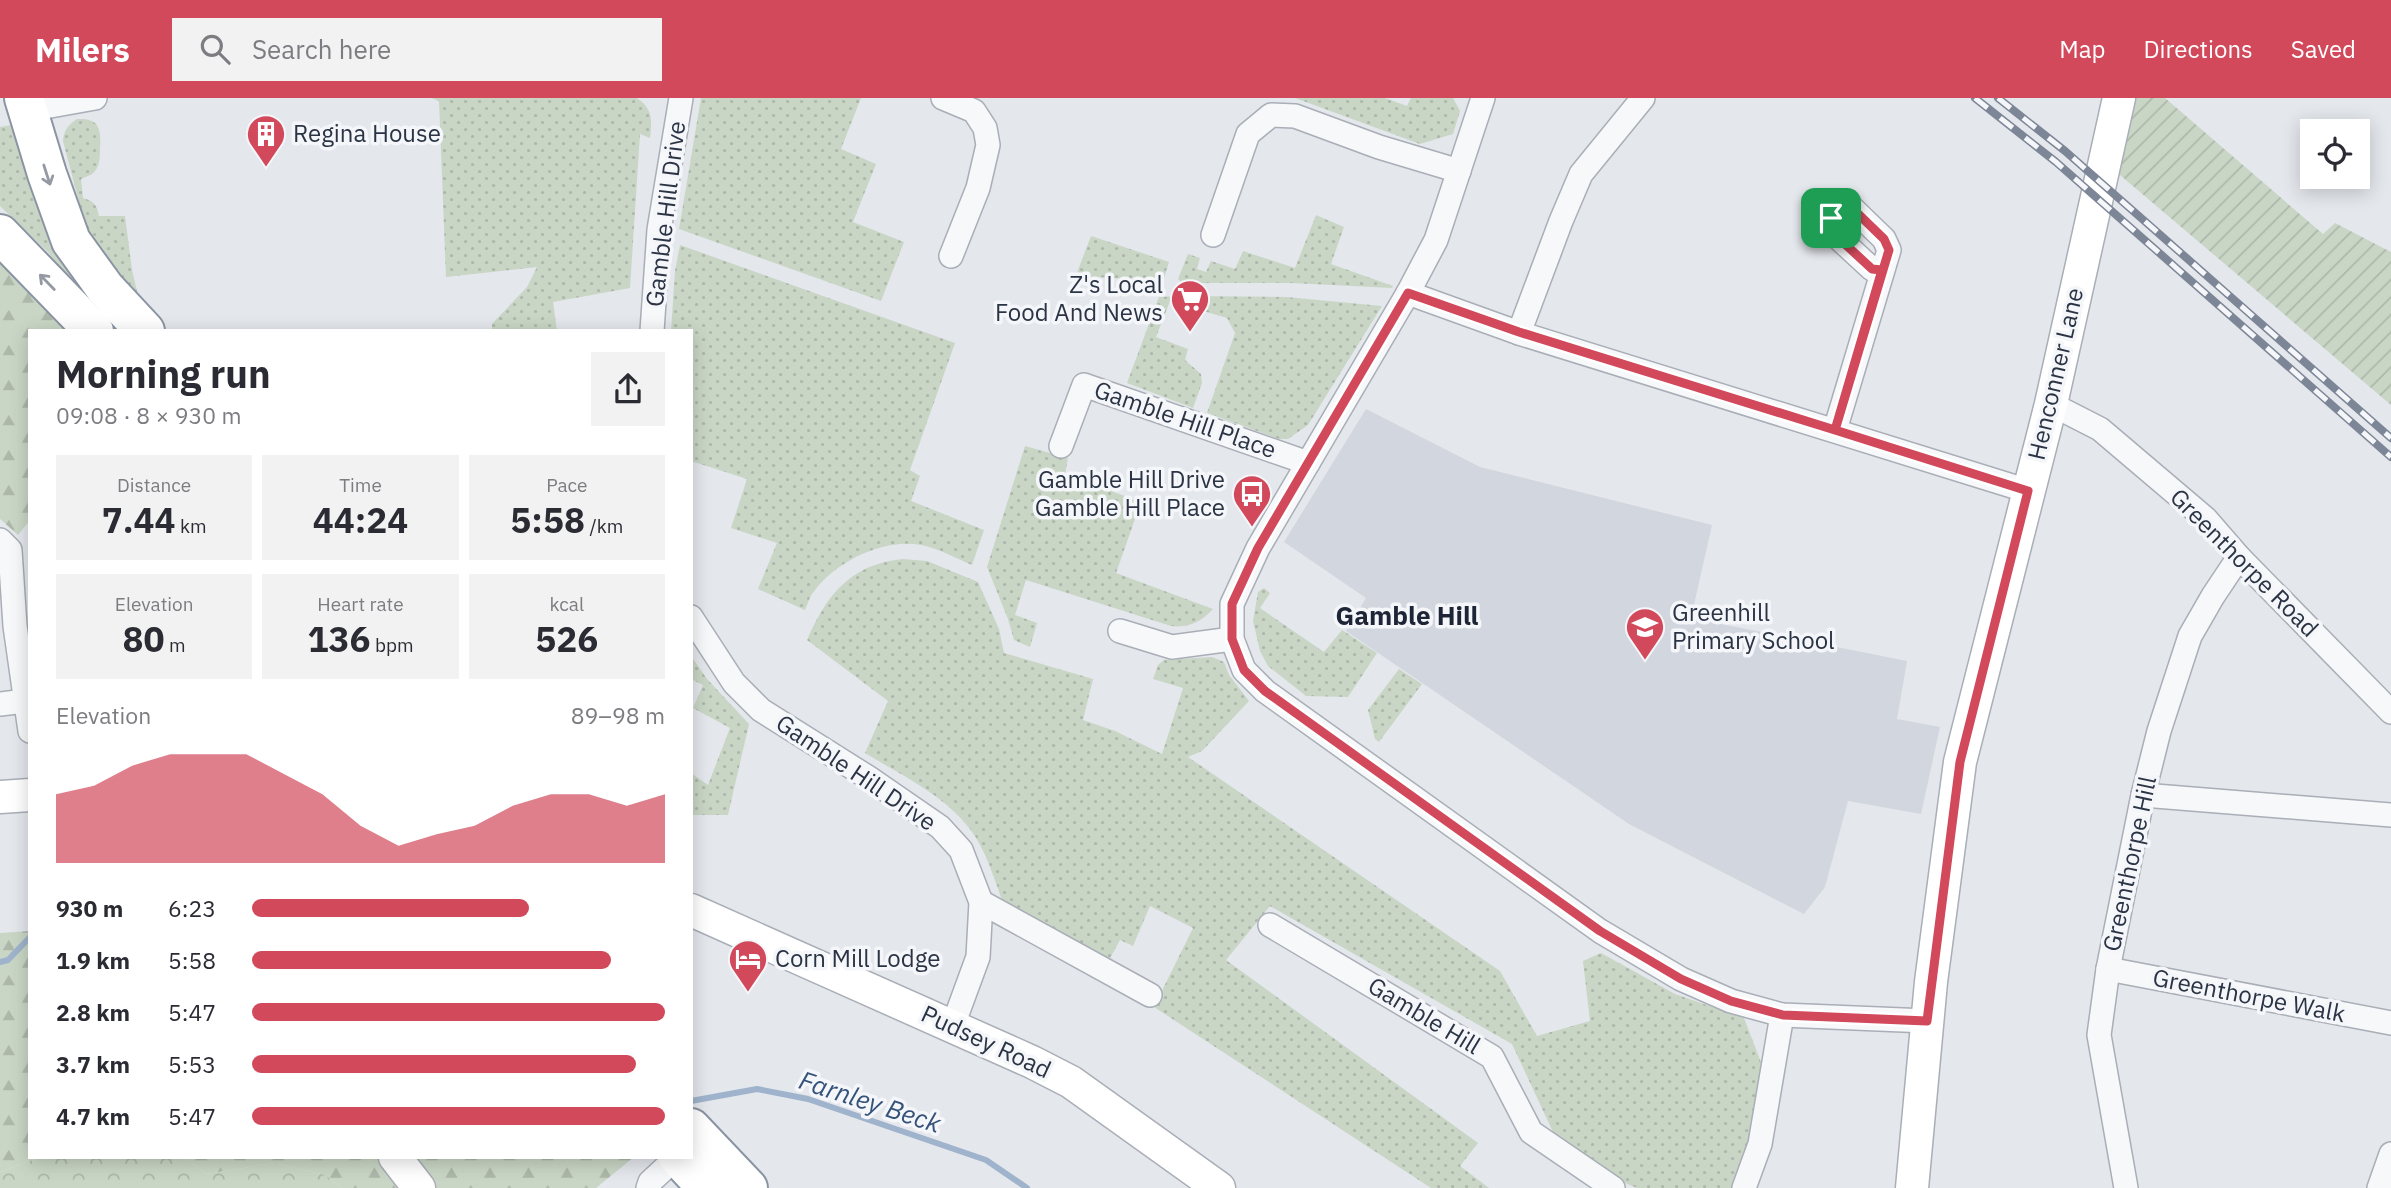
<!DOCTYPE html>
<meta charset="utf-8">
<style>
:root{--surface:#fff;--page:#f2f2f3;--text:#2b2b33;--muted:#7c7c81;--accent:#d1495b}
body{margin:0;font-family:"IBM Plex Sans",sans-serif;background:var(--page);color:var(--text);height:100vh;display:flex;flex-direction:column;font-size:26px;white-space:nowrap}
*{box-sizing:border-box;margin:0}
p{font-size:23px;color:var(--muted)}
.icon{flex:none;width:38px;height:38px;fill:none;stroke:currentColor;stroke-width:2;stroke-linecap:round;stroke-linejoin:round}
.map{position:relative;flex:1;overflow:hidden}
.drawer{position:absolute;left:28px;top:231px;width:665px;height:830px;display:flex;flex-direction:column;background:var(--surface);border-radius:0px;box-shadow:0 4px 18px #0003}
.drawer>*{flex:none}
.tools{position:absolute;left:2300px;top:21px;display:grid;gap:14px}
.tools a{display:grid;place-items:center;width:70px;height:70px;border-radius:0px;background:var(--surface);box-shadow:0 4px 18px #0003;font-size:35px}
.pin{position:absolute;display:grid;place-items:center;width:60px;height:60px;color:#fff;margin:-30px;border-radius:14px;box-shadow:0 4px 10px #0006}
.round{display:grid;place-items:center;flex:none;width:74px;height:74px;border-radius:0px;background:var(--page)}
.summary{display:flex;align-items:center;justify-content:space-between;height:119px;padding:0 28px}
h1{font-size:38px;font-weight:800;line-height:52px}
.figures{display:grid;grid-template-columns:repeat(3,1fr);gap:10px;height:119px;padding:7px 28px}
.figures div{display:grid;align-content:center;border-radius:0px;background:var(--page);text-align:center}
.figures b{font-size:35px;font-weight:800}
.figures small{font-size:19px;font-weight:400}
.figures p{font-size:19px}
.chart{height:196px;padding:14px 28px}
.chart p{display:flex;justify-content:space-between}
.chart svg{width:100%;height:126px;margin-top:7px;fill:var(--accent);opacity:.7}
ul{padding:0 28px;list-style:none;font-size:23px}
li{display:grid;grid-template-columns:112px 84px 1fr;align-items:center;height:52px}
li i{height:18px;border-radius:9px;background:var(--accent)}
header{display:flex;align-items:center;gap:42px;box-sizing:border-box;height:98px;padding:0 35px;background:var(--accent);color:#fff}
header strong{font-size:33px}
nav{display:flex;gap:38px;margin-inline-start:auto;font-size:24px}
.search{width:490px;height:63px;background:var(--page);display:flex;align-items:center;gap:18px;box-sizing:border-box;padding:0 24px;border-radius:0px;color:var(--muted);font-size:26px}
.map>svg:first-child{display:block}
.built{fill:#d2d6de}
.grass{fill:url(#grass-dots)}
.forest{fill:url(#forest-firs)}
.park{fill:url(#park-crowns)}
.garden{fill:url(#garden-furrows)}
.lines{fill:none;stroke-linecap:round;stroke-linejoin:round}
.stream{stroke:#9fb4cc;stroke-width:6}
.street-casing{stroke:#a9aeb7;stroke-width:26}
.secondary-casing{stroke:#a9aeb7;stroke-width:35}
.highway-casing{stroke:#8b94a3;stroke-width:42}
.street{stroke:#f7f8fa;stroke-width:23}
.secondary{stroke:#fff;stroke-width:32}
.highway{stroke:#fff;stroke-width:38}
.rail-casing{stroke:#7d8696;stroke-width:8}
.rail{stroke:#f4f6f9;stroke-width:5;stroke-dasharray:16;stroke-linecap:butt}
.oneway{stroke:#959aa2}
.route-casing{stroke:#fff;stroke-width:14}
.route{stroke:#d1495b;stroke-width:9}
.labels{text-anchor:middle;stroke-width:7;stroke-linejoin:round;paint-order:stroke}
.poi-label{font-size:24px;fill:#2b3445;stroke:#f4f6f9;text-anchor:start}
.street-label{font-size:24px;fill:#2b3445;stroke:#f4f6f9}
.neighbourhood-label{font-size:26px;font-weight:bold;fill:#1d2536;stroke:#f4f6f9}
.water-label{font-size:26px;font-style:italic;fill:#34527a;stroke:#f4f6f9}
</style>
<header>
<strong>Milers</strong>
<div class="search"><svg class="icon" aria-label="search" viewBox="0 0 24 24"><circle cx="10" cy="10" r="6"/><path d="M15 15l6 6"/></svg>Search here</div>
<nav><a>Map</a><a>Directions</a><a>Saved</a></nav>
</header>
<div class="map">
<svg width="2391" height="1090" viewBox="0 0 2391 1090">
<defs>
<pattern id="grass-dots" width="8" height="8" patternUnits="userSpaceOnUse" patternTransform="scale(1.75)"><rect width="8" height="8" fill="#c9d6c5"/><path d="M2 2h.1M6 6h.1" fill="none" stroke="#adb8ab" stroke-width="1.8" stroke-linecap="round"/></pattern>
<pattern id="forest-firs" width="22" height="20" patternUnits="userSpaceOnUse" patternTransform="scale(1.75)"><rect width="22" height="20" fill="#c9d6c5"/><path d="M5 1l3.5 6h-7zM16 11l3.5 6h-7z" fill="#adb8ab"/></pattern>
<pattern id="park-crowns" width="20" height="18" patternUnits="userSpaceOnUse" patternTransform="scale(1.75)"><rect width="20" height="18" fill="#c9d6c5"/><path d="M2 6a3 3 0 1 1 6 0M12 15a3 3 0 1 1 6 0" fill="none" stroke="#adb8ab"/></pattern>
<pattern id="garden-furrows" width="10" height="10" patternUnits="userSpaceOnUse" patternTransform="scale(1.75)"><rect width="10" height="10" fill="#c9d6c5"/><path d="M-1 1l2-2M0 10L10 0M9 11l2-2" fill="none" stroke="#adb8ab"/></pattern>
</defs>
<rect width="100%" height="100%" fill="#e4e7ec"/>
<path class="built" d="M 1366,311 L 1480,369 L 1712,427 L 1691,520 L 1907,563 L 1897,621 L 1940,629 L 1921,716 L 1848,703 L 1825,789 L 1804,816 L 1629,726 L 1346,533 L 1366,500 L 1284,444 Z"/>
<g class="grass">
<path d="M 431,0 L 637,0 C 653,11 652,22 650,40 L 640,36 L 630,190 L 553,204 L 557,233 L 492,233 L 492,226 L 527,189 L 537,169 L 446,179 L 439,3 Z"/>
<path d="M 701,0 L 861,0 L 841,51 L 876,66 L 853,124 L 904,144 L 881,203 L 679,131 Z"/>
<path d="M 1295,0 L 1385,0 L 1407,8 L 1411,0 L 1453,0 L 1460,13 L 1453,36 L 1420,46 Z"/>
<path d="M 77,21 C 100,20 101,31 100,50 C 100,59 100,70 92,76 C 91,77 83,80 81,81 L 83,100 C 94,103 97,107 99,118 L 125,118 L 132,172 L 141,210 L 94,145 L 85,127 L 63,43 C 64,32 68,27 77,21 Z"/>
<path d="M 17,26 L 130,233 L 115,233 L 89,208 L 48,154 L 0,108 L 0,29 Z"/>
<path d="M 1316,117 L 1344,129 L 1331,166 L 1393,188 L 1392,190 L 1292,185 L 1182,185 L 1178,181 L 1188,156 L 1200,160 L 1197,171 L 1206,174 L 1211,163 L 1235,171 L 1243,153 L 1295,170 Z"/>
<path d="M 1091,138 L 1169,164 L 1163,183 L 1077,178 L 1078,172 Z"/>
<path d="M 680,147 L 955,245 L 910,372 L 920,378 L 911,403 L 984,432 L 972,467 C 955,460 938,450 921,447 C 884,440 837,463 815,492 C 810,497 808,505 805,512 L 758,491 L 777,445 L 731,430 L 747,381 L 691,363 L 691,233 L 671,233 L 675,173 Z"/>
<path d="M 1183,198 L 1286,199 L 1382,208 L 1308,327 L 1288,341 L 1279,341 L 1207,315 L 1235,235 L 1227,220 L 1170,203 L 1156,239 L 1188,251 L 1185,262 L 1201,276 L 1202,285 L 1193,310 L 1127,285 L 1159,199 Z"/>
<path d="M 1025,348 L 1068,360 L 1065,376 L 1141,404 L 1116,475 L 1213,511 C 1201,524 1189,530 1171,528 L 1026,482 L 1015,517 L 1037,525 L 1030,549 L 1014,542 L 1008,521 L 987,469 Z"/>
<path d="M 903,461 L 927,463 L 978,484 L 999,531 L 1004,555 L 1093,581 L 1083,622 L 1115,633 L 1162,656 L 1183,590 L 1153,581 L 1158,567 L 1164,562 L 1212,559 L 1224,564 L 1229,577 L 1249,603 L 1202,653 L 1188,659 L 1500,873 L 1537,938 L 1590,923 L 1583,863 L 1601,855 L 1675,896 L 1744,920 L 1764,972 L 1754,1028 L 1735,1085 L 1731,1090 L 1637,1090 L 1611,1079 L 1553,1034 L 1512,946 L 1270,808 L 1226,862 L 1478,1045 L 1460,1068 L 1489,1090 L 1431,1090 L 1154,909 L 1193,830 L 1150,808 L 1133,848 L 1120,842 L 1108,864 L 1003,805 C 994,780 986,752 970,731 C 943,696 901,677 865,655 L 888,603 L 807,542 C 827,496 851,466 903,461 Z"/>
<path d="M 1264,490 L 1270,495 L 1260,510 L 1324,554 L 1342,532 L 1377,555 L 1348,599 L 1306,598 L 1268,568 L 1260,553 L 1253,523 L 1258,494 Z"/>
<path d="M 691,558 L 707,581 L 749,626 L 728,717 L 691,717 L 691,675 L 708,687 L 730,630 L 693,610 L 703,587 L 691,581 Z"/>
<path d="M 1399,571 L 1422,586 L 1379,644 L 1375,641 L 1368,612 Z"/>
</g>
<g class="forest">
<path d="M 0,159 L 72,233 L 30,233 L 30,422 L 18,437 L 0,421 Z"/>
<path d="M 30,833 L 30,1059 L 40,1059 L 0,1074 L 0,835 Z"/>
<path d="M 184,1059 L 634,1059 L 596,1090 L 342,1090 L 325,1077 L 274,1065 L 206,1076 Z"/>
</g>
<path class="park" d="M 40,1059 L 184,1059 L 206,1076 L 274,1065 L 325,1077 L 342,1090 L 0,1090 L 0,1074 Z"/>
<path class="garden" d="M 2130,0 L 2165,0 L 2323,136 L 2335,125 L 2391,154 L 2391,307 L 2114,72 Z"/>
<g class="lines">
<g class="stream">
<path d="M 0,864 L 8,862 L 30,839"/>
<path d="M 691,1003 L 757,991 L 808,1001 L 986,1062 L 1027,1090"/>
</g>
<g class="street-casing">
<g id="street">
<path d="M 943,0 L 974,13 L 985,30 L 988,47 L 978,90 L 951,158"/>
<path d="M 1483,0 L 1436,142 L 1408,195 L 1258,450 L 1232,506 L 1232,541 L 1244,572 L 1265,593 L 1600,833 L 1681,881 L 1731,903 L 1782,917 L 1927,923"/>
<path d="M 28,12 L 95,0"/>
<path d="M 1213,137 L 1248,36 L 1271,17 L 1295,18 L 1379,49 L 1459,73"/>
<path d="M 1408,195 L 1519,235 L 2028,393"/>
<path d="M 652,233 L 659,132 L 681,0"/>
<path d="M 1519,235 L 1561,123 L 1581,76 L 1643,0"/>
<path d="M 2051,306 L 2100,331 L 2206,421 L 2239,459 L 2391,614"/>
<path d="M 1835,332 L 1889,152 L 1884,141 L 1852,110 L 1838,109 L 1831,120 L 1832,134 L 1872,171 L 1882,172"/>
<path d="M 1061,348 L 1084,287 L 1308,365"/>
<path d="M 0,442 L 10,452 L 15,528 L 30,633"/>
<path d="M 691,519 L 734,585 L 761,612 L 869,680 L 940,729 L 961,752 L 981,804 L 978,859 L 953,927"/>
<path d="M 1120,533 L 1172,549 L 1232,541"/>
<path d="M 0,606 L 25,603"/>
<path d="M 2143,697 L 2391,717"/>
<path d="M 981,804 L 1150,897"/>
<path d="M 1270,827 L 1492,959 L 1531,1034 L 1613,1090"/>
<path d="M 2108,871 L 2391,925"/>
<path d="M 648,1090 L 650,1084 L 677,1059"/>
<path d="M 1744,1090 L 1760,1046 L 1782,917"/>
<path d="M 2126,1090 L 2099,937 L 2108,871 L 2143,697 L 2159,633 L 2190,538 L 2213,498 L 2239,459"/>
<path d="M 2379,1090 L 2391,1056"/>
</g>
</g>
<g class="secondary-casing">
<g id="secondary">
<path d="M 0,699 L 30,697"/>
<path d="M 691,812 L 1032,964 L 1071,984 L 1219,1090"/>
<path d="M 395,1059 L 419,1090"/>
<path d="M 1912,1090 L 1931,884 L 1960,664 L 2051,306 L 2119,0"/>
</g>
</g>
<g class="highway-casing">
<g id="highway">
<path d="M 24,0 L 47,76 L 71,143 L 105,190 L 145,233"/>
<path d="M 0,136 L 94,233"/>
<path d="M 691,1030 L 748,1090"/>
<path d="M 678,1059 L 707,1090"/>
</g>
</g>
<use href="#street" class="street"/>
<use href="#secondary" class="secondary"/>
<use href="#highway" class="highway"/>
<g class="rail-casing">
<g id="rail">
<path d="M 1975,0 L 2056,64 L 2391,359"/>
<path d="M 1998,0 L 2065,53 L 2391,340"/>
</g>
</g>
<use href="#rail" class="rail"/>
</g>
<defs><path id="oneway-shaft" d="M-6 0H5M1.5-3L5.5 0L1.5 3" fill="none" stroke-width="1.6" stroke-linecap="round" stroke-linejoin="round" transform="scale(1.75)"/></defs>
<g class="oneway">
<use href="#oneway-shaft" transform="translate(47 77) rotate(72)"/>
<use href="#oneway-shaft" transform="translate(47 184) rotate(-134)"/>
</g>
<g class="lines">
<g class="route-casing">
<path id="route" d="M 1831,120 L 1832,134 L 1872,171 L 1882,172 L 1835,332 L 1519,234 L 1408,195 L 1258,450 L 1232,506 L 1232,541 L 1244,572 L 1265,593 L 1600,833 L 1681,881 L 1731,903 L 1783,917 L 1927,923 L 1960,664 L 2028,393 L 1835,332 L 1889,152 L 1884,141 L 1852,110 L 1838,108 L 1831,120"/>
</g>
<use href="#route" class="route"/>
</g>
<defs>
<g id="building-pin" transform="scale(2.0125)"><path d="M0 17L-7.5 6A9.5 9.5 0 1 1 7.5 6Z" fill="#d1495b" stroke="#f4f6f9"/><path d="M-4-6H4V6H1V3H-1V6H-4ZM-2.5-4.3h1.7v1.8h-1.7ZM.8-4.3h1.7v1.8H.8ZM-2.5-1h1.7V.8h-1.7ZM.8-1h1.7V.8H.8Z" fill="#fff"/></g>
<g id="supermarket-pin" transform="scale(2.0125)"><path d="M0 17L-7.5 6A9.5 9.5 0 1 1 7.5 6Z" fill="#d1495b" stroke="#f4f6f9"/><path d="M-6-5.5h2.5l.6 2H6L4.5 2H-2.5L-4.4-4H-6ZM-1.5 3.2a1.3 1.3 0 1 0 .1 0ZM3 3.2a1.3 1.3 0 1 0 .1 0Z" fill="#fff"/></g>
<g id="bus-pin" transform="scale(2.0125)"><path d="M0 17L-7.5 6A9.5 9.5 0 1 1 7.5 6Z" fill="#d1495b" stroke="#f4f6f9"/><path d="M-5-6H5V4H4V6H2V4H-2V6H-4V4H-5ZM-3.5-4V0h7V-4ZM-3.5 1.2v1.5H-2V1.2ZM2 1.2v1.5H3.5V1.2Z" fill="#fff"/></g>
<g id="school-pin" transform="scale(2.0125)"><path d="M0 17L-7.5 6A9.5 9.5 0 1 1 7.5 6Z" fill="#d1495b" stroke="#f4f6f9"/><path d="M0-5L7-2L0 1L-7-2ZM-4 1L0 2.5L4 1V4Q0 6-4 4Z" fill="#fff"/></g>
<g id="hotel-pin" transform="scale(2.0125)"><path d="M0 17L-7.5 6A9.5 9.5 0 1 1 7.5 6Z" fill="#d1495b" stroke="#f4f6f9"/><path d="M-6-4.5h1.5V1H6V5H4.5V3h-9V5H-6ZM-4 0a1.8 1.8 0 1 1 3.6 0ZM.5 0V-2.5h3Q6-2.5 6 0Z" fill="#fff"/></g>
</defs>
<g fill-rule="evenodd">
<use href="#building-pin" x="266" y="36"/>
<use href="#supermarket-pin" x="1190" y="201"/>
<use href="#bus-pin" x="1252" y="396"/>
<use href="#school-pin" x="1645" y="529"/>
<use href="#hotel-pin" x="748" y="861"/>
</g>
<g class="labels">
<g class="poi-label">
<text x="293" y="44">Regina House</text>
<text x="1163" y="195" text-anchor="end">Z's Local<tspan x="1163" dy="28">Food And News</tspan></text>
<text x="1225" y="390" text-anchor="end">Gamble Hill Drive<tspan x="1225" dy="28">Gamble Hill Place</tspan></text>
<text x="1672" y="523">Greenhill<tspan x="1672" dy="28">Primary School</tspan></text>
<text x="775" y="869">Corn Mill Lodge</text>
</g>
<g class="street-label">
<text transform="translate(666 116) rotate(-83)" y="8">Gamble Hill Drive</text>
<text transform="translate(2056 276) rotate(-77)" y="8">Henconner Lane</text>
<text transform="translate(1185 322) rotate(19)" y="8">Gamble Hill Place</text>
<text transform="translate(2244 465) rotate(45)" y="8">Greenthorpe Road</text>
<text transform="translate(856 675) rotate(34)" y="8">Gamble Hill Drive</text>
<text transform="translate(2130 766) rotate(-78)" y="8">Greenthorpe Hill</text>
<text transform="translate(2249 898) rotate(11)" y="8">Greenthorpe Walk</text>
<text transform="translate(1424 918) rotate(31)" y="8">Gamble Hill</text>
<text transform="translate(986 944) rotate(25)" y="8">Pudsey Road</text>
</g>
<g class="neighbourhood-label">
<text x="1407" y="527">Gamble Hill</text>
</g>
<g class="water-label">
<text transform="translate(870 1004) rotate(18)" y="9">Farnley Beck</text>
</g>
</g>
</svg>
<div class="tools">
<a><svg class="icon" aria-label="locate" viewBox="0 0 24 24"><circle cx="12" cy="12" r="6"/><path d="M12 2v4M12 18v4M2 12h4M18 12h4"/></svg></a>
</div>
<div class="pin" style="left:1831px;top:120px;background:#1e9e55"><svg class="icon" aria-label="arrive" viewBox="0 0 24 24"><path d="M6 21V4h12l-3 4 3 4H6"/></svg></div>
<section class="drawer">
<div class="summary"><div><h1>Morning run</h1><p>09:08 · 8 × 930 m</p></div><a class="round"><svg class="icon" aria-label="share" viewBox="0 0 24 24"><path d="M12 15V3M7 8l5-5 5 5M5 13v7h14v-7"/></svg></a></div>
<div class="figures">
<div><p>Distance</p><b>7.44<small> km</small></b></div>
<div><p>Time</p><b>44:24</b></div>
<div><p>Pace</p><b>5:58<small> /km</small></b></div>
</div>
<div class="figures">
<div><p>Elevation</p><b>80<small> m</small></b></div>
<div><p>Heart rate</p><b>136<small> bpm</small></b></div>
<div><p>kcal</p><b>526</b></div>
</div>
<div class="chart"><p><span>Elevation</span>89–98 m</p>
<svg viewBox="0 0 160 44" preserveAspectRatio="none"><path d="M0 44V20L10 17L20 10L30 6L40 6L50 6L60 13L70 20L80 31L90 38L100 34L110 31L120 24L130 20L140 20L150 24L160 20V44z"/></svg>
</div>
<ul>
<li><b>930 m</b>6:23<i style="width:67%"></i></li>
<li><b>1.9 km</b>5:58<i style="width:87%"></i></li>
<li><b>2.8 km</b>5:47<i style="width:100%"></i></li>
<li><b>3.7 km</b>5:53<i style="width:93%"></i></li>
<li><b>4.7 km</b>5:47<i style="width:100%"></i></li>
</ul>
</section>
</div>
